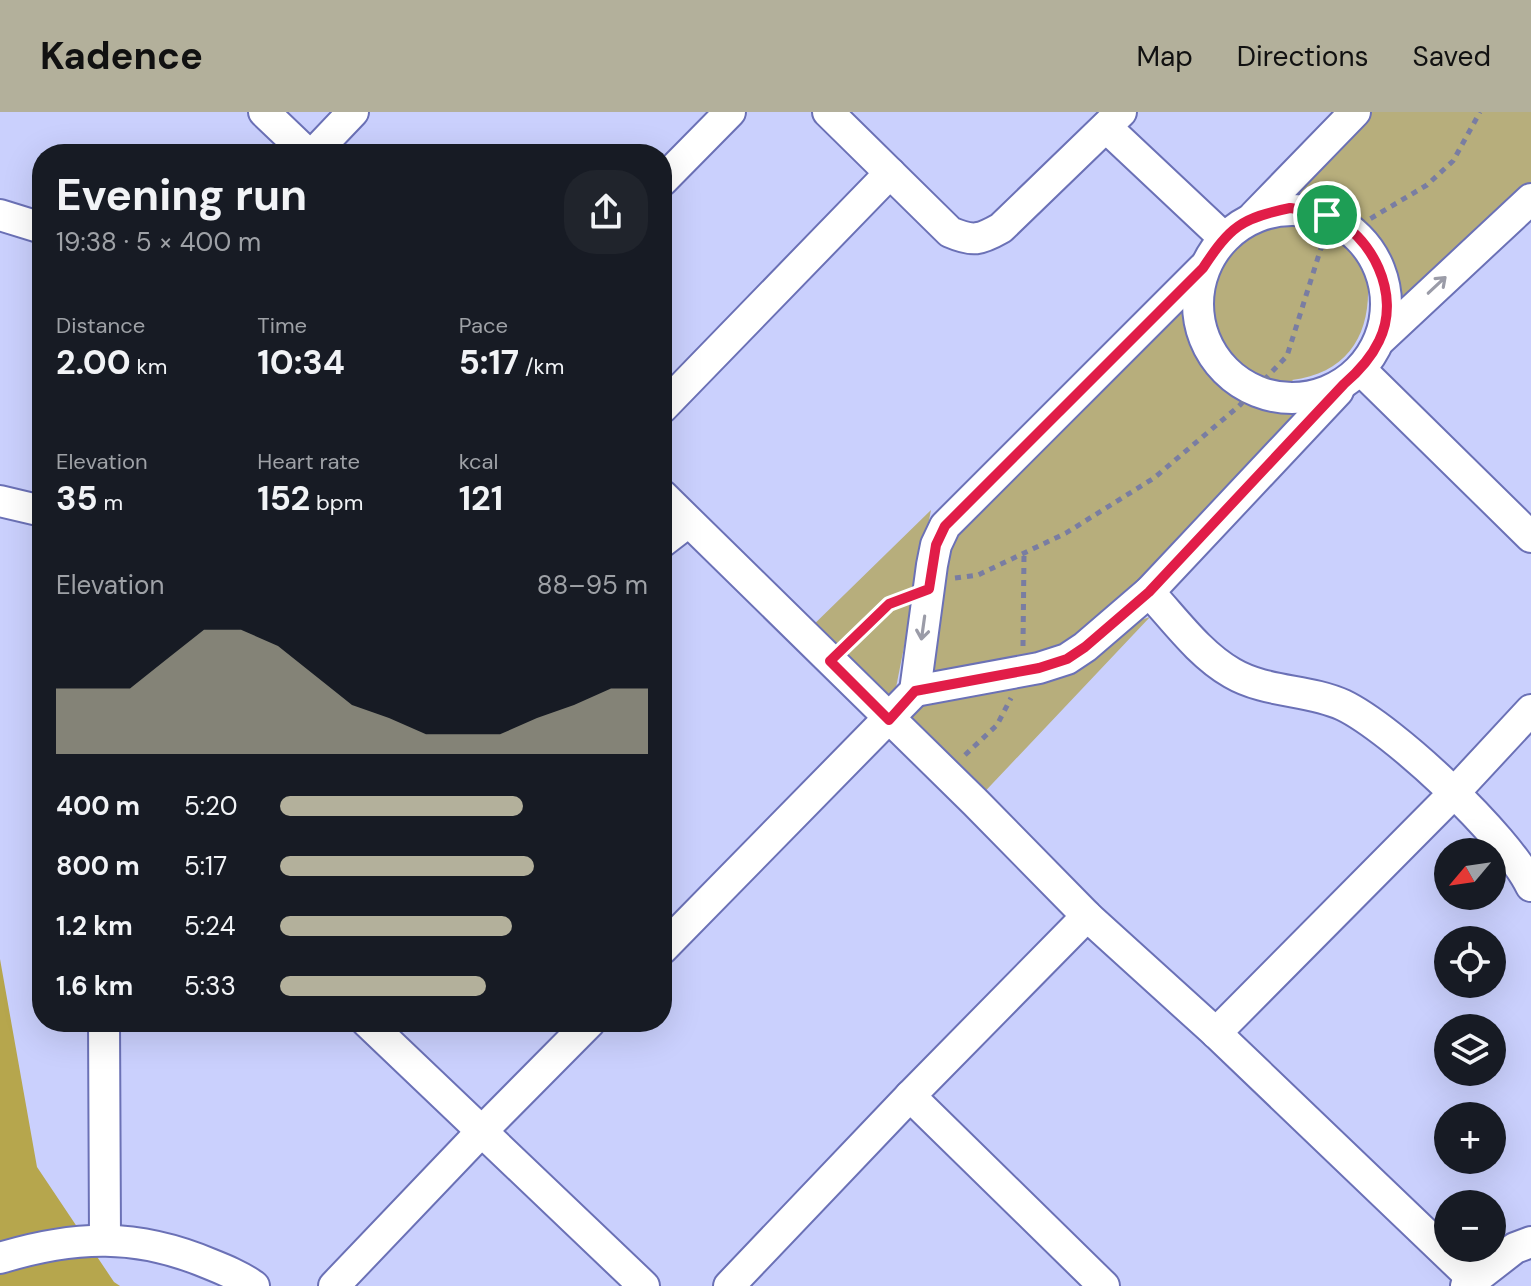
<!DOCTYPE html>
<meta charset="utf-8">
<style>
:root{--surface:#171b24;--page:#20242c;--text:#f1f3f6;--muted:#9ea1a6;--accent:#b3b09b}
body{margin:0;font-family:"DM Sans",sans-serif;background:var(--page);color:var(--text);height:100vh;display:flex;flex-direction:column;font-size:30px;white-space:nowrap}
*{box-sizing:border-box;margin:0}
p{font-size:26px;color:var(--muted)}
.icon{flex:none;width:44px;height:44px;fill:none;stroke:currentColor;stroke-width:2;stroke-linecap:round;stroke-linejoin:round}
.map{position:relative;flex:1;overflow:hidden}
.panel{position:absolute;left:32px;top:32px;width:640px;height:888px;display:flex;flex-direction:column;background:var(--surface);border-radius:32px;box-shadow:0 8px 32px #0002}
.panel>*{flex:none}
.needle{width:52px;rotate:241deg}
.tools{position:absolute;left:1434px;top:726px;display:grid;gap:16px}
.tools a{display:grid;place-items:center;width:72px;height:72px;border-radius:50%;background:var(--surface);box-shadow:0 8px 32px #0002;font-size:40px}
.pin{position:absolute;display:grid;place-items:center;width:68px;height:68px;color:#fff;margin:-34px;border:4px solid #fff;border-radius:50%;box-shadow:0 2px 8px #0007}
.round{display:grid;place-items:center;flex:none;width:84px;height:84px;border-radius:32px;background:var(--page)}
.summary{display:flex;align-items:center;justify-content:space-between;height:136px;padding:0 24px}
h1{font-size:44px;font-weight:700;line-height:60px}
.figures{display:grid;grid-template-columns:repeat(3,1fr);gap:12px;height:136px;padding:8px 24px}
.figures div{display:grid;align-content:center}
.figures b{font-size:34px;font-weight:700}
.figures small{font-size:22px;font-weight:400}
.figures p{font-size:22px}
.chart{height:224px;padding:16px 24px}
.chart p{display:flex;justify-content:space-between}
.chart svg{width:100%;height:144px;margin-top:8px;fill:var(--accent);opacity:.7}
ul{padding:0 24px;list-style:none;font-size:26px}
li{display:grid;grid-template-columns:128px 96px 1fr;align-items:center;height:60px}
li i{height:20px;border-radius:10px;background:var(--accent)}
header{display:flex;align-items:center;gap:48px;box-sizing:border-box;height:112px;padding:0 40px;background:var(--accent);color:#111}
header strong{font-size:38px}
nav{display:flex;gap:44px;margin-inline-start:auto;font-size:28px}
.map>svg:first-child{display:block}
.green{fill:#b7ae7c}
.forest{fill:#b6a64d}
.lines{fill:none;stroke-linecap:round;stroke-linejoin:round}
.street-casing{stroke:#6b71b6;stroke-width:34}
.path{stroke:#797da2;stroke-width:5;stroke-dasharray:6 6;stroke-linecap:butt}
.street{stroke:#fff;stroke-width:30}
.oneway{stroke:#9b9ca8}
.route-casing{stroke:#fff;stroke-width:16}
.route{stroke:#e11d48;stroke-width:10}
</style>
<header>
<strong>Kadence</strong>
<nav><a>Map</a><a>Directions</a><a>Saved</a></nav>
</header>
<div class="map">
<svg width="1531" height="1174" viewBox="0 0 1531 1174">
<rect width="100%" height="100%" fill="#cad0fd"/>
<path class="green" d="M 1351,0 L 1531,0 L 1531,80 L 1381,227 L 1368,173 C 1370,225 1346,261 1292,268 L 1312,285 L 1100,521 L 1150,505 L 975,690 L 803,523 L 931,398 L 890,606 L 915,579 L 945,414 L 1181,177 L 1205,197 C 1201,169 1214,146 1231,125 L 1223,125 Z"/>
<path class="forest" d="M 0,847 L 37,1055 L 114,1170 L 120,1174 L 0,1174 Z"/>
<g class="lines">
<g class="street-casing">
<g id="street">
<path d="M 264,0 L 308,42"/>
<path d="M 828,0 L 950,120 C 973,130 980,128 1001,116 L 1121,0"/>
<path d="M 1106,15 L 1223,125"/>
<path d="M 313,42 L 353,0"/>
<path d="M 662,69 L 730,0"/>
<circle cx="1292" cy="192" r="94"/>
<path d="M 0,103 L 42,116"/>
<path d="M 1254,104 L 1355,0"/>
<path d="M 1381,227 L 1531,87"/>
<path d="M 1361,258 L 1531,425"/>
<path d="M 662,296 L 890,61"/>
<path d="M 662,383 L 975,690 L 1087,804 L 1216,921 L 1473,1167"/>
<path d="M 0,389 L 42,399"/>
<path d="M 662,430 L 688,410"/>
<path d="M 1149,480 C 1175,508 1199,542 1232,561 C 1266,581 1308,577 1343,593 C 1393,617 1507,724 1531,774"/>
<path d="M 915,579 L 1039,556 L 1067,547 L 1085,535 L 1149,480 L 1338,279"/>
<path d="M 662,837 L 915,579 L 932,453 L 936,433 L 945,414 L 1203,156"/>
<path d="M 104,910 L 105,1127"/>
<path d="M 367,910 L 644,1174"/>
<path d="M 1216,921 L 1453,682 L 1531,598"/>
<path d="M 910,984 L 1104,1174"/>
<path d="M 0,1146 C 75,1123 137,1121 210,1152 C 225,1158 240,1164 254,1174"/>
<path d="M 334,1174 L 481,1020 L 590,910"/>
<path d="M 729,1174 L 910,984 L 1087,804"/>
<path d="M 1466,1174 L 1515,1136 L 1531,1130"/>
</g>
</g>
<g class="path">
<path d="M 955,466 L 978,463 L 1066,421 L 1154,366 L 1239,294 L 1287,244 L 1321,136 L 1427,73 L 1453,49 L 1480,0"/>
<path d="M 848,532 L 889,492 L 901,488"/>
<path d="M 1023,534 L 1024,443"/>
<path d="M 965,643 L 997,613 L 1011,586"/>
</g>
<use href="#street" class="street"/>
</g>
<defs><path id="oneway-shaft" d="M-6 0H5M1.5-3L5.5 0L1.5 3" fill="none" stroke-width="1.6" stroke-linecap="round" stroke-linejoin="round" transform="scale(2)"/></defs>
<g class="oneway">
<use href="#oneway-shaft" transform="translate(1437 173) rotate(-43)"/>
<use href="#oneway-shaft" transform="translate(923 516) rotate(98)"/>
</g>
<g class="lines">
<g class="route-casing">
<path id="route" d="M 1290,96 C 1302,98 1317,98 1327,103 C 1372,122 1402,183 1379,229 C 1371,246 1358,260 1344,272 L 1149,480 L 1085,535 L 1067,547 L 1039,556 L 915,579 L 889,608 L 830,549 L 889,492 L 929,477 L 936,433 L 945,414 L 1203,156 C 1230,115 1241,106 1290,96 Z"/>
</g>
<use href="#route" class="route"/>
</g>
</svg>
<div class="tools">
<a><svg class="needle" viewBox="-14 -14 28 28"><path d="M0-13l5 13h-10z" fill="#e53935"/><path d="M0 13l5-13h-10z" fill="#9ea1a6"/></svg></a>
<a><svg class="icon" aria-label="locate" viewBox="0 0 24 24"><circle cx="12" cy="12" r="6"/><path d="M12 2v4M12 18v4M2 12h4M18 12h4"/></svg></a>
<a><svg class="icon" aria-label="layers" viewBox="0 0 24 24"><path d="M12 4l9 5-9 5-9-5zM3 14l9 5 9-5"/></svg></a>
<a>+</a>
<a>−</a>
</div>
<div class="pin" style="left:1327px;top:103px;background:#1e9e55"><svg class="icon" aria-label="arrive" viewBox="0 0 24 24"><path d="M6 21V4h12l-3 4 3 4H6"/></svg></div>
<section class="panel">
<div class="summary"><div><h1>Evening run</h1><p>19:38 · 5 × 400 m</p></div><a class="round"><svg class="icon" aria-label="share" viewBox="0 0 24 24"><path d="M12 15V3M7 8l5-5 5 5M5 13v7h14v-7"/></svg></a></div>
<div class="figures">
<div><p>Distance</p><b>2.00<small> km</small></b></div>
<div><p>Time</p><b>10:34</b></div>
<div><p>Pace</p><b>5:17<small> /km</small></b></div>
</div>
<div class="figures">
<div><p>Elevation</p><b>35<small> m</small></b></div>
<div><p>Heart rate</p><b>152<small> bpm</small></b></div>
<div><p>kcal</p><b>121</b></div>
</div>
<div class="chart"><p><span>Elevation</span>88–95 m</p>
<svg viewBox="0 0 160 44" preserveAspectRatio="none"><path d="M0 44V24L10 24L20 24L30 15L40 6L50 6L60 11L70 20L80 29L90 33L100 38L110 38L120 38L130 33L140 29L150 24L160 24V44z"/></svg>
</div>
<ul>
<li><b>400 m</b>5:20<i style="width:66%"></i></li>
<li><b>800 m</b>5:17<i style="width:69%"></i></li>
<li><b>1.2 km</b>5:24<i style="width:63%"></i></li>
<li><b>1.6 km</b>5:33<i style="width:56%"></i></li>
</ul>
</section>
</div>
